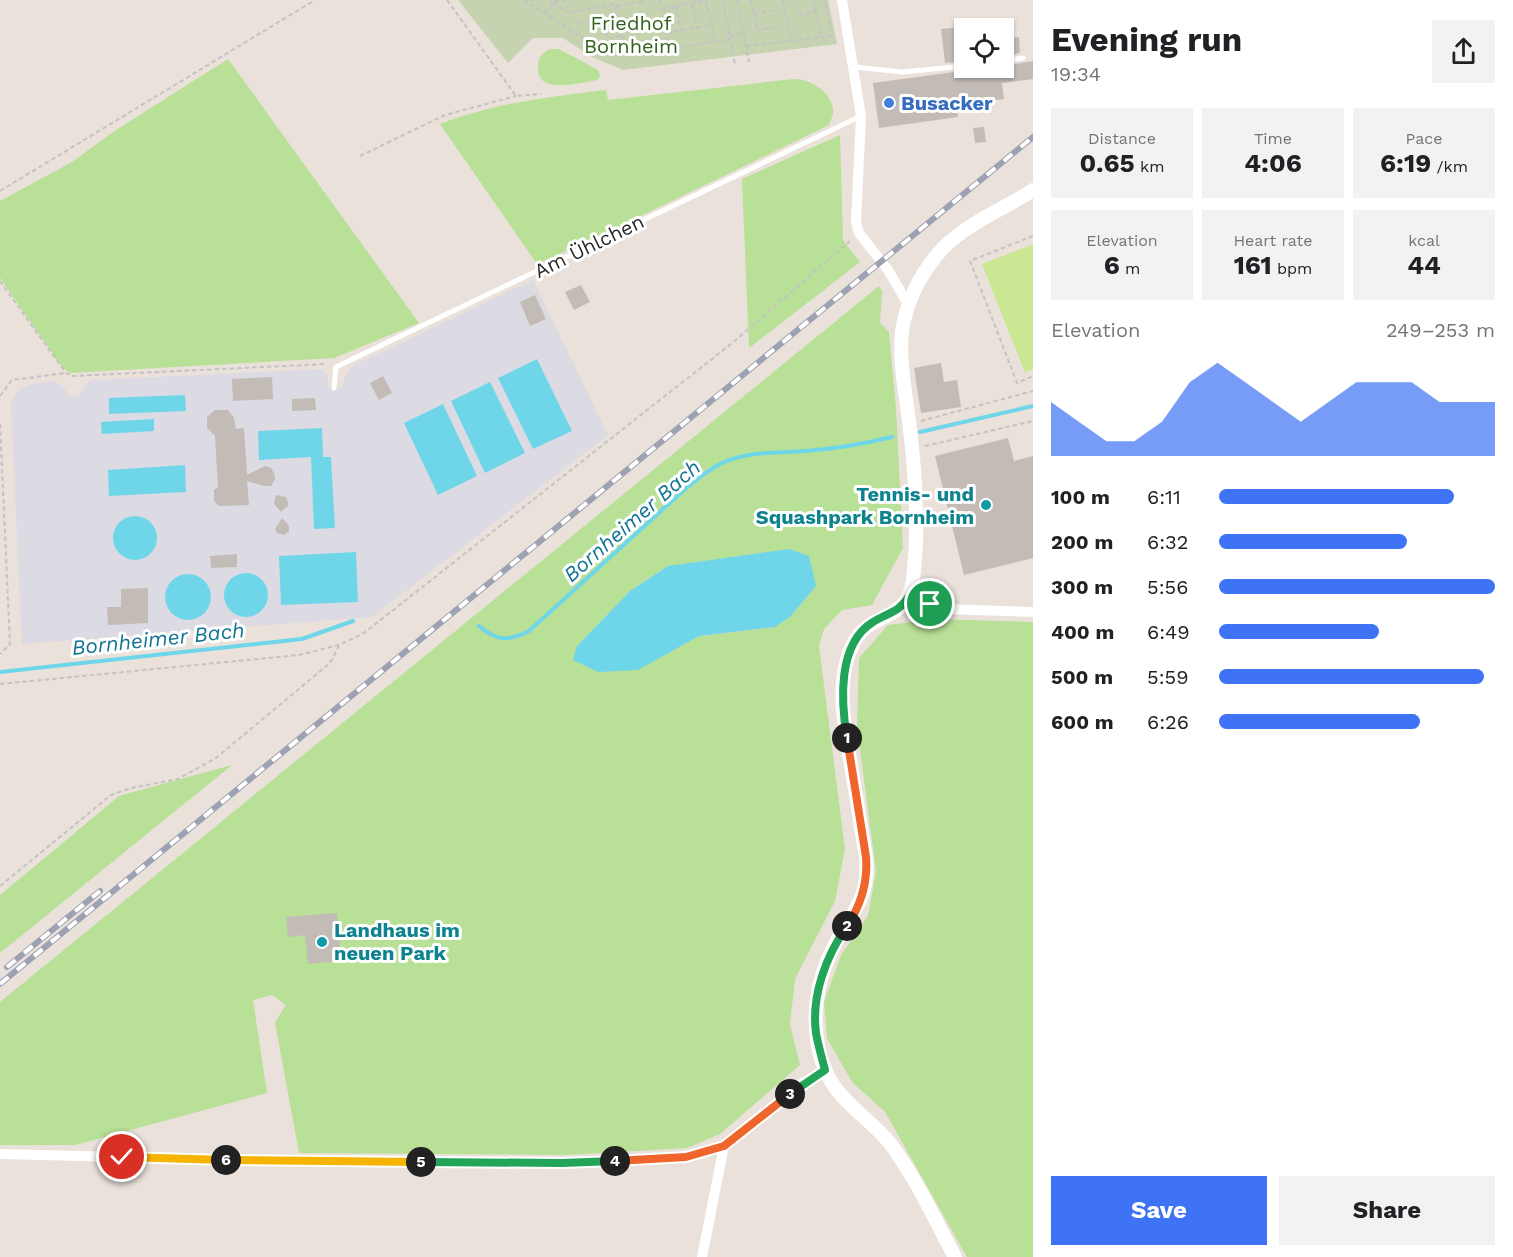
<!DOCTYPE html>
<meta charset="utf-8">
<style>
:root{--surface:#fff;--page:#f2f2f2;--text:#202124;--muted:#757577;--accent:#3d73f4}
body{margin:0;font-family:"Work Sans",sans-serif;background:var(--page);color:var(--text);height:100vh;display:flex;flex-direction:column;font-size:22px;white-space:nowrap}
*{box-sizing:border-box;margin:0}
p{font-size:20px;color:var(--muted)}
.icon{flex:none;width:33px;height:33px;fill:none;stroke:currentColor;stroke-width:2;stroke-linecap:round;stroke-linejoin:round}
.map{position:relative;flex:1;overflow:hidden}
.side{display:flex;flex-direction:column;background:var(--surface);width:480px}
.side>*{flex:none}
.buttons{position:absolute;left:954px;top:18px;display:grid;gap:12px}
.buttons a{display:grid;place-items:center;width:60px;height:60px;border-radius:0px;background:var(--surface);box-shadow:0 2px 4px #0004;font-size:30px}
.pin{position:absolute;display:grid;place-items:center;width:51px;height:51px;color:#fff;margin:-26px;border:3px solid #fff;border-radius:50%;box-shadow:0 2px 6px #0007}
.km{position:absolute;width:30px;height:30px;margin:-15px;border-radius:50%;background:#222;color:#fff;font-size:16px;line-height:30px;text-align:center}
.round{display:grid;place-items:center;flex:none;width:63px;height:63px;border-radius:0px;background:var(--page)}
.summary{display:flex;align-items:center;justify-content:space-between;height:102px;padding:0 18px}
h1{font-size:33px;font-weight:700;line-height:45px}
.stats{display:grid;grid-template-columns:repeat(3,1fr);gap:9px;height:102px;padding:6px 18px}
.stats div{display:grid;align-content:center;border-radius:0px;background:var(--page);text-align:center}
.stats b{font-size:26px;font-weight:700}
.stats small{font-size:16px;font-weight:400}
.stats p{font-size:16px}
.chart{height:168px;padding:12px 18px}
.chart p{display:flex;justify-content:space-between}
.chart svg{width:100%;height:108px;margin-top:6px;fill:var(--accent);opacity:.7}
.button{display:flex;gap:12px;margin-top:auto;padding:12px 18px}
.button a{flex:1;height:69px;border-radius:0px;background:var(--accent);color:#fff;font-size:24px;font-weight:700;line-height:69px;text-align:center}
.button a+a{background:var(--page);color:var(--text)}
ul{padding:0 18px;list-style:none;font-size:20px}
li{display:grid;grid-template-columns:96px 72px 1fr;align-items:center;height:45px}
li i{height:15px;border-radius:8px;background:var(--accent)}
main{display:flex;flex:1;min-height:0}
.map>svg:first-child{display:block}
.industrial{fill:#dcdae2}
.green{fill:#b8e097;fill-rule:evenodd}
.cemetery{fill:#c6d3b1}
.pitch{fill:#cce793}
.water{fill:#6fd6ea}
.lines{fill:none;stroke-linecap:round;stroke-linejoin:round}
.stream{stroke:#6fd6ea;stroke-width:4}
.building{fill:#c2bbb6}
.path{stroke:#c3c3c3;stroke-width:2;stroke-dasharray:4.5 3;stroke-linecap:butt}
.service{stroke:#fff;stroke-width:5}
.minor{stroke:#fff;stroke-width:10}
.tertiary{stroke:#fff;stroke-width:14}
.rail-casing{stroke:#9da2b2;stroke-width:6}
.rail{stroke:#fff;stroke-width:4;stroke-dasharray:11;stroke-linecap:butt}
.split-1-casing{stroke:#fff;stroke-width:12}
.split-2-casing{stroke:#fff;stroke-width:12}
.split-3-casing{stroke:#fff;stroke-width:12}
.split-4-casing{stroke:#fff;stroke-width:12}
.split-5-casing{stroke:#fff;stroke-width:12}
.split-6-casing{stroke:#fff;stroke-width:12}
.split-7-casing{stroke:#fff;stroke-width:12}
.split-1{stroke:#22a559;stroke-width:8}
.split-2{stroke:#f0652b;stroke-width:8}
.split-3{stroke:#22a559;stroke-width:8}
.split-4{stroke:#f0652b;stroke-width:8}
.split-5{stroke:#22a559;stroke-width:8}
.split-6{stroke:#f5b400;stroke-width:8}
.split-7{stroke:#f5b400;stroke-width:8}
.shop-dot{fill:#3f7fe0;stroke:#fff;stroke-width:2}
.culture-dot{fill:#0f9aa8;stroke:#fff;stroke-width:2}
.labels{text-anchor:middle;stroke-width:6;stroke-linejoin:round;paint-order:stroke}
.park-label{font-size:20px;fill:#31611b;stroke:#fff}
.shop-label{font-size:20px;font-weight:bold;fill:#366cbe;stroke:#fff;text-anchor:start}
.street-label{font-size:20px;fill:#282828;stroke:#fff}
.culture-label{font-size:20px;font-weight:bold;fill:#0d838f;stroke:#fff;text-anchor:end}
.water-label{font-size:21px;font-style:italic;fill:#117493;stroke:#fff}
</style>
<main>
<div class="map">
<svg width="1033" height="1257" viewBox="0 0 1033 1257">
<rect width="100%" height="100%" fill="#eae1da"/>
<path class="industrial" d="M 533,280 L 608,435 L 372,617 L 22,644 L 11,403 L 18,390 L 31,384 L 53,381 L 63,386 L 69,396 L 79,395 L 85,385 L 92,380 L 323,369 L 328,376 L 328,388 L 342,388 L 345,377 L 354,365 Z"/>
<g class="green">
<path d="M 550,49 L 559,49 L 598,70 L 600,75 L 598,80 C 581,82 536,96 538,67 C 538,58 542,53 550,49 Z"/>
<path d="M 228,59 L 419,323 L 334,358 L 70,373 L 62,367 L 0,278 L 0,201 L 72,162 L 113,132 Z"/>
<path d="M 794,79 C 810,79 832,92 833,110 C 834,115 830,121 829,125 L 610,231 L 537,264 L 440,124 C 493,103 549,97 606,90 L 608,100 Z"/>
<path d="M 840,135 L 843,240 L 860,262 L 749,348 L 742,179 Z"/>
<path d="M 879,286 L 882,291 L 880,323 L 889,332 L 896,408 L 903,548 L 872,605 L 842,610 L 824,629 L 819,646 L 845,849 L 835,901 L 795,979 L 790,1024 L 800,1065 L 720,1134 L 687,1148 L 566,1155 L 299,1153 L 275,1022 L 286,1005 L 272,995 L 253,1000 L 267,1093 L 75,1145 L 0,1145 L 0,1002 ZM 668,566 L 816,586 L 790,617 L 775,627 L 699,636 L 577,646 L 630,591 Z"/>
<path d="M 935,619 L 1033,622 L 1033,1257 L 967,1257 L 885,1112 L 852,1082 L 827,1038 L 824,1002 L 841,955 L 868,916 L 876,871 L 857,726 L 859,658 L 888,625 Z"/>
<path d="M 232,765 L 0,953 L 0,895 L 119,796 Z"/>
</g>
<path class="cemetery" d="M 458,0 L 828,0 L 837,44 L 623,70 L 594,58 L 563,38 L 533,38 L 508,63 Z"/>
<path class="pitch" d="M 1033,244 L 1033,369 L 1025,373 L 982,264 Z"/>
<g class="water">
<path d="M 537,359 L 572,431 L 533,449 L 498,378 Z"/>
<path d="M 490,382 L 525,453 L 485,473 L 451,401 Z"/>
<path d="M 185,395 L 186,411 L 109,414 L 109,398 Z"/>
<path d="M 443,404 L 477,476 L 438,495 L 404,423 Z"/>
<path d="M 154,419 L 154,431 L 102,434 L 101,422 Z"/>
<path d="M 322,428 L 323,457 L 331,457 L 335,528 L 314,529 L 311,457 L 259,460 L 258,431 Z"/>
<path d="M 185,465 L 186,492 L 109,496 L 108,470 Z"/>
<circle cx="135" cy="538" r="22"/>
<path d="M 789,549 L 809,556 L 816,586 L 790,617 L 775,627 L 699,636 L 638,670 L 598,672 L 573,660 L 577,646 L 630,591 L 668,566 Z"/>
<path d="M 356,552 L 358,602 L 281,605 L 279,556 Z"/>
<circle cx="246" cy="595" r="22"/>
<circle cx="188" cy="597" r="23"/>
</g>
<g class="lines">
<g class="stream">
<path d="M 920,432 L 1033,406"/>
<path d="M 479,626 C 497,641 507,642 529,631 L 684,490 C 696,480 708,470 722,463 C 749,451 776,453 805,451 C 834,449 863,444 892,437"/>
<path d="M 0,672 L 302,639 L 353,621"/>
</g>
</g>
<g class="building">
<path d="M 961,27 L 962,43 L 964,43 L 964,61 L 945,63 L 941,29 Z"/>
<path d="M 1019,37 L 1020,53 L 1004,56 L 1004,39 Z"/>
<path d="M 1033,61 L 1033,79 L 1002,83 L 1004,99 L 956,105 L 958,117 L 879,128 L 873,83 L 984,68 L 1004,68 L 1004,66 Z"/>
<path d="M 984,127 L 986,142 L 975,143 L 973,128 Z"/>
<path d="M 581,285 L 590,302 L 574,310 L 565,292 Z"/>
<path d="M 535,295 L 546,319 L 530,326 L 520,302 Z"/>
<path d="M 941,363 L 944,382 L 957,380 L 961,407 L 921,413 L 914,368 Z"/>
<path d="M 383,376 L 392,393 L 379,400 L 370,383 Z"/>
<path d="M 272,377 L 273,399 L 233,401 L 232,379 Z"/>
<path d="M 315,398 L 316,410 L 292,411 L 292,399 Z"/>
<path d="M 215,410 L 228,410 L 234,418 L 236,429 L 244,428 L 247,475 L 265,466 L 271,468 L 274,473 L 275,479 L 271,486 L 264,486 L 247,481 L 249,505 L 219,506 L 214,501 L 214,490 L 218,487 L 215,436 L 207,428 L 207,417 Z"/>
<path d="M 1008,438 L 1014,461 L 1033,456 L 1033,558 L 964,575 L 935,456 Z"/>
<path d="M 276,495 L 286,497 L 288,502 L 288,506 L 281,512 L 274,504 Z"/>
<path d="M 282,518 L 289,526 L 289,531 L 284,535 L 277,533 L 275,529 Z"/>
<path d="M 237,554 L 237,567 L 211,568 L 210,556 Z"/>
<path d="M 148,588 L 148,623 L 108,625 L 107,607 L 121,607 L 121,589 Z"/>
<path d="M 337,913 L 341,961 L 308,964 L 305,935 L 288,937 L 286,917 Z"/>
</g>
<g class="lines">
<g class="path">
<path d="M 447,0 L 516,96 L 541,94"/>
<path d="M 524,0 L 603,51 L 612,54 L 669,49 L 731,39"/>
<path d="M 660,0 L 669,49"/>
<path d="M 723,0 L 735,65"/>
<path d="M 737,0 L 749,62"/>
<path d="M 751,0 L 757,30 L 776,27"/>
<path d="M 783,0 L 791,40"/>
<path d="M 814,0 L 821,38"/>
<path d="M 795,1 L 798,0"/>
<path d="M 554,2 L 566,0"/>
<path d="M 553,3 L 569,13 L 615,4 L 626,52"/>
<path d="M 692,4 L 697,28"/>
<path d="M 616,6 L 643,1"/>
<path d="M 676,6 L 681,30"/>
<path d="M 662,9 L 706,0 L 715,41"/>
<path d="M 545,13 L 553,3 L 550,0"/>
<path d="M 754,14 L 774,10"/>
<path d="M 798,15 L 816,12"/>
<path d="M 579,23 L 603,19 L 607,36 L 611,38 L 621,36"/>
<path d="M 667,33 L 712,25"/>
<path d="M 730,36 L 744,33"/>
<path d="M 746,46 L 831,36 L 825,0"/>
<path d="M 360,156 L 445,115 L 516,96"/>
<path d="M 0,191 L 315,0"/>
<path d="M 1033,236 L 970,261 L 1017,383 L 1033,376"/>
<path d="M 0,281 L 66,373 L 73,376 L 326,364"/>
<path d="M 0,396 L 12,380 L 66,373"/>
<path d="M 921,421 L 1033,391"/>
<path d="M 0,424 L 10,644 L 0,654"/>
<path d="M 925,446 L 1033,421"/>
<path d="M 0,684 L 299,655 L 339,645 L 364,633 L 731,344 L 850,241"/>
<path d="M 0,886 L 111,795 L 131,788 L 178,779 L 216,758 L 330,663 L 339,646"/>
</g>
<g class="service">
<path d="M 1004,61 L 1023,58"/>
<path d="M 854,67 L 903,72 L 964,66"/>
<path d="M 334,388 L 336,367 L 861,116"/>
</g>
<g class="minor">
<path d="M 842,0 L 861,116 L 856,222 L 859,233 L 888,270 L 909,306"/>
<path d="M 909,596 L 944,609 L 1033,612"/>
<path d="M 0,1154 L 291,1161 L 563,1163 L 686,1157 L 724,1146 L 801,1084 L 825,1070"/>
<path d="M 702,1257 L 724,1146"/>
</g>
<path class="tertiary" d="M 955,1257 C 935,1220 917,1180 892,1146 C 879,1128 859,1115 844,1098 C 816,1070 811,1024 819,987 C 823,970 830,952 839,937 C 857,906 869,895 866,857 C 861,828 857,800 852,772 C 846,730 833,682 854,642 C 870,611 908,623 913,579 C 919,530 916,479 910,430 C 907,398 897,357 903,325 C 909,296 924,268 945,246 C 970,222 1004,209 1033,190"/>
<g class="rail-casing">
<g id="rail">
<path d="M 7,967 L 100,891"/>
<path d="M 0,984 L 1033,137"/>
</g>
</g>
<use href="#rail" class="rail"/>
</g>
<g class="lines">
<g class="split-1-casing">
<path id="split-1" d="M 847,738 C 841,702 837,644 873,622 C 887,613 900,612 909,596 L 930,604"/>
</g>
<g class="split-2-casing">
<path id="split-2" d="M 847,926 C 861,905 868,883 866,857 L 847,738"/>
</g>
<g class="split-3-casing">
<path id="split-3" d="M 790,1094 L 825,1070 C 822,1058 818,1045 816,1033 C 811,996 826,956 847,926"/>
</g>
<g class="split-4-casing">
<path id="split-4" d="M 615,1161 L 686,1157 L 724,1146 L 790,1094"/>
</g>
<g class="split-5-casing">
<path id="split-5" d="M 421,1162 L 562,1163 L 615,1161"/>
</g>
<g class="split-6-casing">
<path id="split-6" d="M 226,1160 L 421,1162"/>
</g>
<g class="split-7-casing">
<path id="split-7" d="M 122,1157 L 226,1160"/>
</g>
<use href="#split-1" class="split-1"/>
<use href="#split-2" class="split-2"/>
<use href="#split-3" class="split-3"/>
<use href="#split-4" class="split-4"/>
<use href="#split-5" class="split-5"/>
<use href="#split-6" class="split-6"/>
<use href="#split-7" class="split-7"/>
</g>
<circle class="shop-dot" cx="889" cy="103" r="6"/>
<g class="culture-dot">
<circle cx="986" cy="505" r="6"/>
<circle cx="322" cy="942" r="6"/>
</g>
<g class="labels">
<g class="park-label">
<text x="631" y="30">Friedhof<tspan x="631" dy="23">Bornheim</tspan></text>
</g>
<g class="shop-label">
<text x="901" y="110">Busacker</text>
</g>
<g class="street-label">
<text transform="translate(589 246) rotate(-26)" y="7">Am Ühlchen</text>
</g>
<g class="culture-label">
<text x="974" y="501">Tennis- und<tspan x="974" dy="23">Squashpark Bornheim</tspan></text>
<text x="334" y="937" text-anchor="start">Landhaus im<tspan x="334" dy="23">neuen Park</tspan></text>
</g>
<g class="water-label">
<text transform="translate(632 521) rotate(-41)" y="7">Bornheimer Bach</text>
<text transform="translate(158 639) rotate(-6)" y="7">Bornheimer Bach</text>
</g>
</g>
</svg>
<div class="buttons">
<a><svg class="icon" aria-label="locate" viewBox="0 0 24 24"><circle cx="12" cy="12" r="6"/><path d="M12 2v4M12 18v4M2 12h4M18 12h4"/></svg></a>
</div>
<div class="pin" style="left:930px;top:604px;background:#1e9e55"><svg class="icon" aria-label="arrive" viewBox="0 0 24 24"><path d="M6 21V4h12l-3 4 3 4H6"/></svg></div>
<div class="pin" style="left:122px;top:1157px;background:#d93025"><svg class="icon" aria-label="check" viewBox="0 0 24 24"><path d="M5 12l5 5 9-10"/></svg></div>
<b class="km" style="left:847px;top:738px">1</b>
<b class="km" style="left:847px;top:926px">2</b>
<b class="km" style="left:790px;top:1094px">3</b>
<b class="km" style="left:615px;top:1161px">4</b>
<b class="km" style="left:421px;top:1162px">5</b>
<b class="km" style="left:226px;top:1160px">6</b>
</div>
<section class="side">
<div class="summary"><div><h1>Evening run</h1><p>19:34</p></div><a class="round"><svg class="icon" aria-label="share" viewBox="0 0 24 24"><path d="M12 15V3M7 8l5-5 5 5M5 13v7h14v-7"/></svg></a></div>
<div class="stats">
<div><p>Distance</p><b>0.65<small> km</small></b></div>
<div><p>Time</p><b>4:06</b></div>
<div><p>Pace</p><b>6:19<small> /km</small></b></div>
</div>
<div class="stats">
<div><p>Elevation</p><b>6<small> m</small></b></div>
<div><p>Heart rate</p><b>161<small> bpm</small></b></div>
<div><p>kcal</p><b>44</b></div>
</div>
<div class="chart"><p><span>Elevation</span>249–253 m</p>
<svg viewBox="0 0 160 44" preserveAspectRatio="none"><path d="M0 44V22L10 30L20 38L30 38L40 30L50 14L60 6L70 14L80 22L90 30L100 22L110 14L120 14L130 14L140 22L150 22L160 22V44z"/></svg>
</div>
<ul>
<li><b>100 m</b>6:11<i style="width:85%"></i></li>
<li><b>200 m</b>6:32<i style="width:68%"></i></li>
<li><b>300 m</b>5:56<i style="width:100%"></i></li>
<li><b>400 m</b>6:49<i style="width:58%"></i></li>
<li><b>500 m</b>5:59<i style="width:96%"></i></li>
<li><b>600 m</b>6:26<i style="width:73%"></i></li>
</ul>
<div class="button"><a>Save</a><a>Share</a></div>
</section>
</main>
